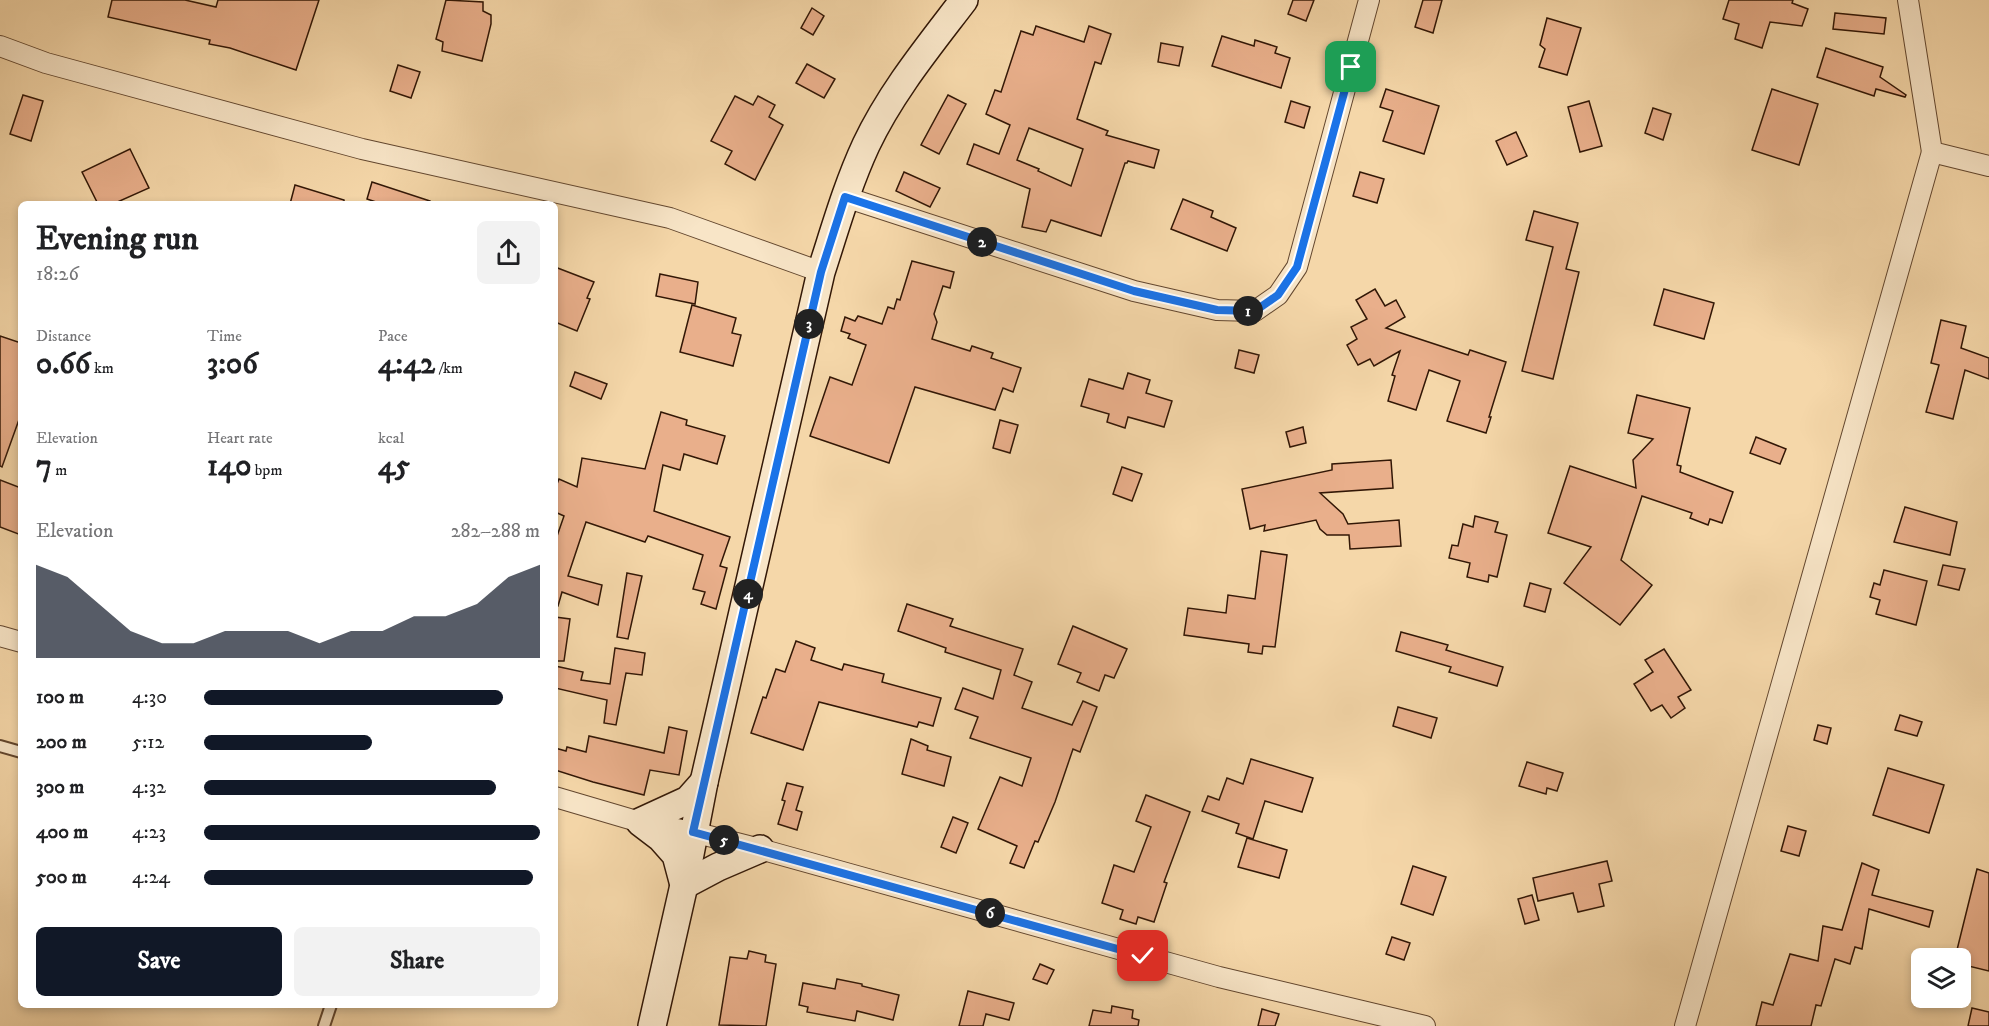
<!DOCTYPE html>
<meta charset="utf-8">
<style>
:root{--surface:#fff;--page:#f2f2f2;--text:#202124;--muted:#757577;--accent:#111827}
body{margin:0;font-family:"IM FELL DW Pica",serif;background:var(--page);color:var(--text);height:100vh;display:flex;flex-direction:column;font-size:22px;white-space:nowrap}
*{box-sizing:border-box;margin:0}
p{font-size:20px;color:var(--muted)}
.icon{flex:none;width:33px;height:33px;fill:none;stroke:currentColor;stroke-width:2;stroke-linecap:round;stroke-linejoin:round}
.map{position:relative;flex:1;overflow:hidden}
.sheet{position:absolute;left:18px;top:201px;width:540px;height:807px;display:flex;flex-direction:column;background:var(--surface);border-radius:9px;box-shadow:0 3px 9px #0003}
.sheet>*{flex:none}
.fabs{position:absolute;left:1911px;top:948px;display:grid;gap:12px}
.fabs a{display:grid;place-items:center;width:60px;height:60px;border-radius:9px;background:var(--surface);box-shadow:0 3px 9px #0003;font-size:30px}
.pin{position:absolute;display:grid;place-items:center;width:51px;height:51px;color:#fff;margin:-26px;border-radius:12px;box-shadow:0 3px 9px #0006}
.km{position:absolute;width:30px;height:30px;margin:-15px;border-radius:50%;background:#222;color:#fff;font-size:16px;line-height:30px;text-align:center}
.round{display:grid;place-items:center;flex:none;width:63px;height:63px;border-radius:9px;background:var(--page)}
.summary{display:flex;align-items:center;justify-content:space-between;height:102px;padding:0 18px}
h1{font-size:33px;font-weight:700;line-height:45px}
.stats{display:grid;grid-template-columns:repeat(3,1fr);gap:9px;height:102px;padding:6px 18px}
.stats div{display:grid;align-content:center}
.stats b{font-size:30px;font-weight:700}
.stats small{font-size:16px;font-weight:400}
.stats p{font-size:16px}
.chart{height:168px;padding:12px 18px}
.chart p{display:flex;justify-content:space-between}
.chart svg{width:100%;height:108px;margin-top:6px;fill:var(--accent);opacity:.7}
.action{display:flex;gap:12px;margin-top:auto;padding:12px 18px}
.action a{flex:1;height:69px;border-radius:9px;background:var(--accent);color:#fff;font-size:24px;font-weight:700;line-height:69px;text-align:center}
.action a+a{background:var(--page);color:var(--text)}
ul{padding:0 18px;list-style:none;font-size:20px}
li{display:grid;grid-template-columns:96px 72px 1fr;align-items:center;height:45px}
li i{height:15px;border-radius:8px;background:var(--accent)}
.map>svg:first-child{display:block}
.building{fill:#e9af8b;stroke:#321706;stroke-width:1.5;fill-rule:evenodd}
.lines{fill:none;stroke-linecap:round;stroke-linejoin:round}
.lane-casing{stroke:#63472f;stroke-width:14}
.street-casing{stroke:#63472f;stroke-width:22}
.secondary-casing{stroke:#321706;stroke-width:30}
.lane{stroke:#f8e5c7;stroke-width:10}
.street{stroke:#f8e5c7;stroke-width:20}
.secondary{stroke:#f8e5c7;stroke-width:27}
.route-casing{stroke:#fff;stroke-width:12}
.route{stroke:#1a73e8;stroke-width:8}
</style>
<div class="map">
<svg width="1989" height="1026" viewBox="0 0 1989 1026">
<rect width="100%" height="100%" fill="#f5d7a9"/>
<filter id="stains"><feTurbulence type="fractalNoise" baseFrequency=".00333" numOctaves="4"/><feColorMatrix values="0 0 0 0 .2 0 0 0 0 .09 0 0 0 0 .02 0 0 0 .5 -.17"/></filter>
<radialGradient id="worn" r=".72"><stop offset=".6" stop-color="#630" stop-opacity="0"/><stop offset="1" stop-color="#630" stop-opacity=".3"/></radialGradient>
<g class="building">
<path d="M 112,0 L 185,0 L 216,7 L 218,0 L 319,0 L 296,70 L 230,48 L 209,44 L 210,40 L 108,17 Z"/>
<path d="M 446,0 L 483,2 L 483,11 L 491,15 L 491,24 L 482,61 L 442,51 L 443,42 L 436,39 Z"/>
<path d="M 1293,0 L 1314,0 L 1306,21 L 1288,14 Z"/>
<path d="M 1423,0 L 1442,0 L 1433,33 L 1415,27 Z"/>
<path d="M 1729,0 L 1793,0 L 1792,3 L 1808,9 L 1802,26 L 1770,22 L 1762,48 L 1735,39 L 1739,24 L 1723,19 Z"/>
<path d="M 812,8 L 824,16 L 813,35 L 801,28 Z"/>
<path d="M 1835,13 L 1886,18 L 1884,34 L 1833,29 Z"/>
<path d="M 1547,18 L 1581,28 L 1567,75 L 1539,67 L 1545,49 L 1540,45 Z"/>
<path d="M 1036,26 L 1084,42 L 1089,26 L 1111,34 L 1101,64 L 1095,62 L 1077,119 L 1108,131 L 1106,135 L 1159,150 L 1154,168 L 1128,161 L 1127,163 L 1125,163 L 1101,236 L 1051,220 L 1046,232 L 1022,227 L 1030,189 L 967,164 L 974,144 L 999,154 L 1010,125 L 986,114 L 995,90 L 1001,92 L 1021,31 L 1033,35 ZM 1029,128 L 1083,149 L 1071,186 L 1038,171 L 1039,169 L 1017,160 Z"/>
<path d="M 1222,36 L 1254,46 L 1255,40 L 1277,47 L 1275,53 L 1290,58 L 1281,88 L 1212,66 Z"/>
<path d="M 1161,43 L 1183,47 L 1179,66 L 1158,62 Z"/>
<path d="M 1826,48 L 1883,67 L 1880,77 L 1906,95 L 1905,97 L 1876,89 L 1874,96 L 1817,77 Z"/>
<path d="M 807,64 L 835,79 L 824,98 L 796,83 Z"/>
<path d="M 398,65 L 420,72 L 411,98 L 390,91 Z"/>
<path d="M 1386,89 L 1439,106 L 1424,154 L 1383,141 L 1393,111 L 1380,107 Z"/>
<path d="M 1772,89 L 1818,104 L 1799,165 L 1752,150 Z"/>
<path d="M 23,95 L 43,101 L 31,141 L 10,134 Z"/>
<path d="M 948,95 L 966,104 L 939,154 L 921,145 Z"/>
<path d="M 735,96 L 753,105 L 758,96 L 775,105 L 769,117 L 783,125 L 755,180 L 725,164 L 732,151 L 711,141 Z"/>
<path d="M 1291,101 L 1310,107 L 1304,128 L 1285,122 Z"/>
<path d="M 1589,101 L 1602,146 L 1580,152 L 1568,107 Z"/>
<path d="M 1653,108 L 1671,114 L 1663,140 L 1645,133 Z"/>
<path d="M 1516,132 L 1527,156 L 1507,165 L 1496,141 Z"/>
<path d="M 130,149 L 149,188 L 113,204 L 98,204 L 82,172 Z"/>
<path d="M 904,172 L 940,188 L 930,207 L 896,191 Z"/>
<path d="M 1360,172 L 1384,179 L 1377,203 L 1353,196 Z"/>
<path d="M 372,182 L 430,201 L 429,204 L 382,204 L 367,199 Z"/>
<path d="M 295,185 L 344,200 L 344,204 L 290,204 Z"/>
<path d="M 1183,199 L 1213,211 L 1211,217 L 1236,228 L 1227,251 L 1171,229 Z"/>
<path d="M 1534,211 L 1578,223 L 1566,269 L 1579,272 L 1553,379 L 1522,371 L 1553,247 L 1526,240 Z"/>
<path d="M 912,261 L 954,272 L 950,288 L 943,286 L 934,314 L 937,322 L 932,339 L 970,351 L 972,346 L 993,353 L 991,358 L 1021,368 L 1013,392 L 1003,388 L 995,410 L 915,387 L 889,463 L 810,436 L 830,377 L 852,385 L 866,345 L 848,338 L 850,334 L 841,331 L 845,317 L 855,321 L 858,316 L 882,324 L 888,307 L 894,309 L 897,299 L 900,300 Z"/>
<path d="M 555,267 L 594,282 L 587,298 L 590,299 L 577,331 L 555,322 Z"/>
<path d="M 660,274 L 698,282 L 695,304 L 656,296 Z"/>
<path d="M 1375,289 L 1385,306 L 1396,300 L 1405,317 L 1386,328 L 1468,355 L 1470,350 L 1506,362 L 1489,417 L 1491,417 L 1486,433 L 1447,421 L 1460,381 L 1429,370 L 1416,410 L 1388,401 L 1395,376 L 1392,375 L 1400,351 L 1374,366 L 1370,359 L 1358,365 L 1347,345 L 1357,339 L 1351,327 L 1367,319 L 1356,300 Z"/>
<path d="M 1664,289 L 1714,303 L 1704,339 L 1654,325 Z"/>
<path d="M 692,305 L 736,318 L 732,333 L 741,335 L 733,366 L 680,352 Z"/>
<path d="M 1941,320 L 1966,326 L 1961,348 L 1989,358 L 1989,379 L 1965,370 L 1953,419 L 1926,412 L 1939,365 L 1931,363 Z"/>
<path d="M 0,336 L 21,343 L 21,414 L 2,467 L 0,466 Z"/>
<path d="M 1239,350 L 1259,355 L 1254,373 L 1235,368 Z"/>
<path d="M 575,372 L 607,384 L 601,399 L 570,386 Z"/>
<path d="M 1128,373 L 1150,380 L 1146,393 L 1172,401 L 1164,427 L 1128,417 L 1125,428 L 1107,422 L 1109,414 L 1081,406 L 1089,379 L 1123,389 Z"/>
<path d="M 1637,395 L 1690,408 L 1677,465 L 1681,466 L 1680,472 L 1733,492 L 1722,523 L 1710,519 L 1708,525 L 1690,518 L 1692,513 L 1642,496 L 1621,560 L 1652,585 L 1620,625 L 1564,583 L 1591,547 L 1548,533 L 1570,466 L 1636,488 L 1633,460 L 1653,439 L 1628,433 Z"/>
<path d="M 661,412 L 687,420 L 686,425 L 725,436 L 717,464 L 684,454 L 680,470 L 663,465 L 654,511 L 730,537 L 720,566 L 727,568 L 716,609 L 701,604 L 705,592 L 693,589 L 703,555 L 648,536 L 645,542 L 586,522 L 568,576 L 602,585 L 598,605 L 562,592 L 558,606 L 555,606 L 555,542 L 564,516 L 555,512 L 555,489 L 559,479 L 577,487 L 582,458 L 645,469 Z"/>
<path d="M 1000,420 L 1018,425 L 1010,453 L 993,448 Z"/>
<path d="M 1303,427 L 1306,443 L 1290,447 L 1286,432 Z"/>
<path d="M 1756,437 L 1786,449 L 1780,464 L 1750,453 Z"/>
<path d="M 1391,460 L 1393,488 L 1320,493 L 1343,514 L 1348,524 L 1399,520 L 1401,546 L 1350,549 L 1349,535 L 1327,535 L 1320,529 L 1316,520 L 1264,531 L 1265,525 L 1250,529 L 1242,489 L 1332,470 L 1332,464 Z"/>
<path d="M 1122,467 L 1142,474 L 1132,501 L 1113,494 Z"/>
<path d="M 0,480 L 21,488 L 21,535 L 0,527 Z"/>
<path d="M 1905,507 L 1957,522 L 1950,555 L 1894,542 Z"/>
<path d="M 1475,516 L 1498,522 L 1495,532 L 1507,535 L 1497,577 L 1489,575 L 1488,582 L 1467,577 L 1470,563 L 1449,558 L 1452,545 L 1458,546 L 1463,524 L 1473,527 Z"/>
<path d="M 1261,551 L 1287,555 L 1275,647 L 1263,646 L 1262,654 L 1248,652 L 1249,644 L 1184,635 L 1188,608 L 1226,613 L 1228,595 L 1255,599 Z"/>
<path d="M 1943,565 L 1965,569 L 1959,590 L 1938,585 Z"/>
<path d="M 1884,570 L 1927,581 L 1916,625 L 1876,614 L 1880,600 L 1870,597 L 1874,583 L 1880,585 Z"/>
<path d="M 627,573 L 642,576 L 628,639 L 617,637 Z"/>
<path d="M 1530,583 L 1551,589 L 1545,612 L 1524,606 Z"/>
<path d="M 907,604 L 953,619 L 950,626 L 1023,649 L 1014,675 L 1032,682 L 1022,708 L 1072,725 L 1083,701 L 1097,707 L 1080,752 L 1073,749 L 1055,802 L 1038,842 L 1035,841 L 1024,868 L 1010,863 L 1017,846 L 978,829 L 1000,777 L 1022,786 L 1031,758 L 970,738 L 978,717 L 955,709 L 963,688 L 993,699 L 1001,670 L 945,652 L 946,648 L 898,631 Z"/>
<path d="M 555,617 L 570,619 L 564,661 L 555,661 Z"/>
<path d="M 1073,626 L 1127,649 L 1114,678 L 1105,675 L 1099,691 L 1077,682 L 1081,673 L 1058,664 Z"/>
<path d="M 1401,632 L 1448,645 L 1446,650 L 1503,667 L 1497,686 L 1449,672 L 1451,667 L 1396,651 Z"/>
<path d="M 796,641 L 815,648 L 811,660 L 842,670 L 844,664 L 884,674 L 882,682 L 941,698 L 933,726 L 919,722 L 917,727 L 819,702 L 803,750 L 751,733 L 763,697 L 766,698 L 776,669 L 785,672 Z"/>
<path d="M 615,648 L 645,653 L 642,675 L 626,673 L 616,725 L 604,723 L 607,700 L 555,688 L 555,666 L 583,672 L 581,680 L 610,684 Z"/>
<path d="M 1664,649 L 1691,690 L 1678,697 L 1685,708 L 1671,718 L 1662,705 L 1651,711 L 1634,684 L 1653,672 L 1645,660 Z"/>
<path d="M 1398,707 L 1437,718 L 1431,738 L 1393,726 Z"/>
<path d="M 1900,715 L 1922,722 L 1917,736 L 1895,730 Z"/>
<path d="M 1818,725 L 1831,728 L 1827,744 L 1814,740 Z"/>
<path d="M 669,727 L 687,731 L 679,775 L 650,770 L 644,795 L 593,782 L 555,770 L 555,748 L 566,751 L 567,747 L 586,752 L 589,736 L 664,753 Z"/>
<path d="M 911,739 L 928,746 L 927,750 L 951,757 L 944,786 L 902,774 Z"/>
<path d="M 1251,759 L 1313,778 L 1302,812 L 1265,801 L 1253,839 L 1236,833 L 1239,824 L 1202,811 L 1208,796 L 1219,800 L 1227,778 L 1243,784 Z"/>
<path d="M 1527,762 L 1563,773 L 1557,791 L 1547,788 L 1546,794 L 1519,786 Z"/>
<path d="M 1888,768 L 1944,785 L 1929,833 L 1873,815 Z"/>
<path d="M 787,783 L 803,787 L 796,810 L 802,812 L 797,830 L 778,824 L 785,801 L 782,800 Z"/>
<path d="M 1146,795 L 1190,812 L 1164,882 L 1167,883 L 1154,922 L 1138,917 L 1136,924 L 1120,919 L 1123,910 L 1102,903 L 1114,865 L 1134,872 L 1151,827 L 1136,821 Z"/>
<path d="M 953,817 L 968,823 L 956,853 L 941,847 Z"/>
<path d="M 1788,826 L 1806,831 L 1799,856 L 1781,851 Z"/>
<path d="M 1247,838 L 1287,850 L 1279,878 L 1238,867 Z"/>
<path d="M 1607,861 L 1612,881 L 1599,884 L 1604,906 L 1578,912 L 1573,893 L 1538,901 L 1533,878 Z"/>
<path d="M 1862,863 L 1879,870 L 1872,895 L 1933,911 L 1929,927 L 1869,909 L 1862,949 L 1855,947 L 1850,964 L 1835,959 L 1821,1006 L 1816,1005 L 1811,1026 L 1756,1026 L 1762,1002 L 1773,1005 L 1790,954 L 1818,961 L 1823,926 L 1842,930 Z"/>
<path d="M 1413,866 L 1446,877 L 1433,915 L 1401,904 Z"/>
<path d="M 1977,869 L 1989,873 L 1989,971 L 1960,964 L 1960,958 L 1955,958 Z"/>
<path d="M 1532,895 L 1539,920 L 1525,924 L 1518,899 Z"/>
<path d="M 1392,937 L 1410,943 L 1404,960 L 1386,954 Z"/>
<path d="M 749,951 L 766,955 L 765,962 L 776,964 L 766,1026 L 719,1025 L 730,957 L 747,959 Z"/>
<path d="M 1040,964 L 1054,970 L 1047,984 L 1033,979 Z"/>
<path d="M 837,979 L 862,984 L 862,986 L 899,995 L 893,1020 L 857,1011 L 855,1021 L 807,1012 L 808,1007 L 799,1005 L 803,983 L 835,989 Z"/>
<path d="M 968,991 L 1014,1003 L 1009,1020 L 986,1014 L 983,1026 L 959,1026 Z"/>
<path d="M 1112,1006 L 1133,1010 L 1132,1018 L 1139,1020 L 1138,1026 L 1089,1026 L 1093,1010 L 1111,1013 Z"/>
<path d="M 1972,1008 L 1989,1012 L 1989,1026 L 1968,1026 Z"/>
<path d="M 1262,1009 L 1279,1014 L 1275,1026 L 1258,1026 Z"/>
</g>
<g class="lines">
<g class="lane-casing">
<g id="lane">
<path d="M 0,746 L 21,752"/>
<path d="M 324,1026 L 331,1005"/>
</g>
</g>
<g class="street-casing">
<g id="street">
<path d="M 1908,0 L 1932,152 L 1989,166"/>
<path d="M 0,46 L 46,63 L 362,149 L 670,218 L 821,272"/>
<path d="M 845,197 L 1134,291 L 1217,310 L 1255,311 L 1278,295 L 1297,267 L 1369,0"/>
<path d="M 0,636 L 21,642"/>
<path d="M 555,797 L 640,822 L 693,832 L 760,849 L 1219,977 L 1425,1026"/>
<path d="M 1685,1026 L 1932,152"/>
</g>
</g>
<g class="secondary-casing">
<g id="secondary">
<path d="M 704,782 L 688,800 L 640,822 L 661,838 L 676,855 L 684,885 L 718,867 L 760,849"/>
<path d="M 652,1026 L 684,885 L 704,782 L 821,272 C 835,229 847,186 866,145 C 891,92 929,46 964,0"/>
</g>
</g>
<use href="#lane" class="lane"/>
<use href="#street" class="street"/>
<use href="#secondary" class="secondary"/>
</g>
<g class="lines">
<g class="route-casing">
<path id="route" d="M 1143,956 L 693,832 L 821,272 L 845,197 L 1134,291 L 1217,310 L 1255,311 L 1278,295 L 1297,267 L 1351,67"/>
</g>
<use href="#route" class="route"/>
</g>
<rect width="100%" height="100%" filter="url(#stains)"/>
<rect width="100%" height="100%" fill="url(#worn)"/>
</svg>
<div class="fabs">
<a><svg class="icon" aria-label="layers" viewBox="0 0 24 24"><path d="M12 4l9 5-9 5-9-5zM3 14l9 5 9-5"/></svg></a>
</div>
<div class="pin" style="left:1351px;top:67px;background:#1e9e55"><svg class="icon" aria-label="arrive" viewBox="0 0 24 24"><path d="M6 21V4h12l-3 4 3 4H6"/></svg></div>
<div class="pin" style="left:1143px;top:956px;background:#d93025"><svg class="icon" aria-label="check" viewBox="0 0 24 24"><path d="M5 12l5 5 9-10"/></svg></div>
<b class="km" style="left:1248px;top:311px">1</b>
<b class="km" style="left:982px;top:242px">2</b>
<b class="km" style="left:809px;top:324px">3</b>
<b class="km" style="left:748px;top:594px">4</b>
<b class="km" style="left:724px;top:840px">5</b>
<b class="km" style="left:990px;top:913px">6</b>
<section class="sheet">
<div class="summary"><div><h1>Evening run</h1><p>18:26</p></div><a class="round"><svg class="icon" aria-label="share" viewBox="0 0 24 24"><path d="M12 15V3M7 8l5-5 5 5M5 13v7h14v-7"/></svg></a></div>
<div class="stats">
<div><p>Distance</p><b>0.66<small> km</small></b></div>
<div><p>Time</p><b>3:06</b></div>
<div><p>Pace</p><b>4:42<small> /km</small></b></div>
</div>
<div class="stats">
<div><p>Elevation</p><b>7<small> m</small></b></div>
<div><p>Heart rate</p><b>140<small> bpm</small></b></div>
<div><p>kcal</p><b>45</b></div>
</div>
<div class="chart"><p><span>Elevation</span>282–288 m</p>
<svg viewBox="0 0 160 44" preserveAspectRatio="none"><path d="M0 44V6L10 11L20 22L30 33L40 38L50 38L60 33L70 33L80 33L90 38L100 33L110 33L120 27L130 27L140 22L150 11L160 6V44z"/></svg>
</div>
<ul>
<li><b>100 m</b>4:30<i style="width:89%"></i></li>
<li><b>200 m</b>5:12<i style="width:50%"></i></li>
<li><b>300 m</b>4:32<i style="width:87%"></i></li>
<li><b>400 m</b>4:23<i style="width:100%"></i></li>
<li><b>500 m</b>4:24<i style="width:98%"></i></li>
</ul>
<div class="action"><a>Save</a><a>Share</a></div>
</section>
</div>
